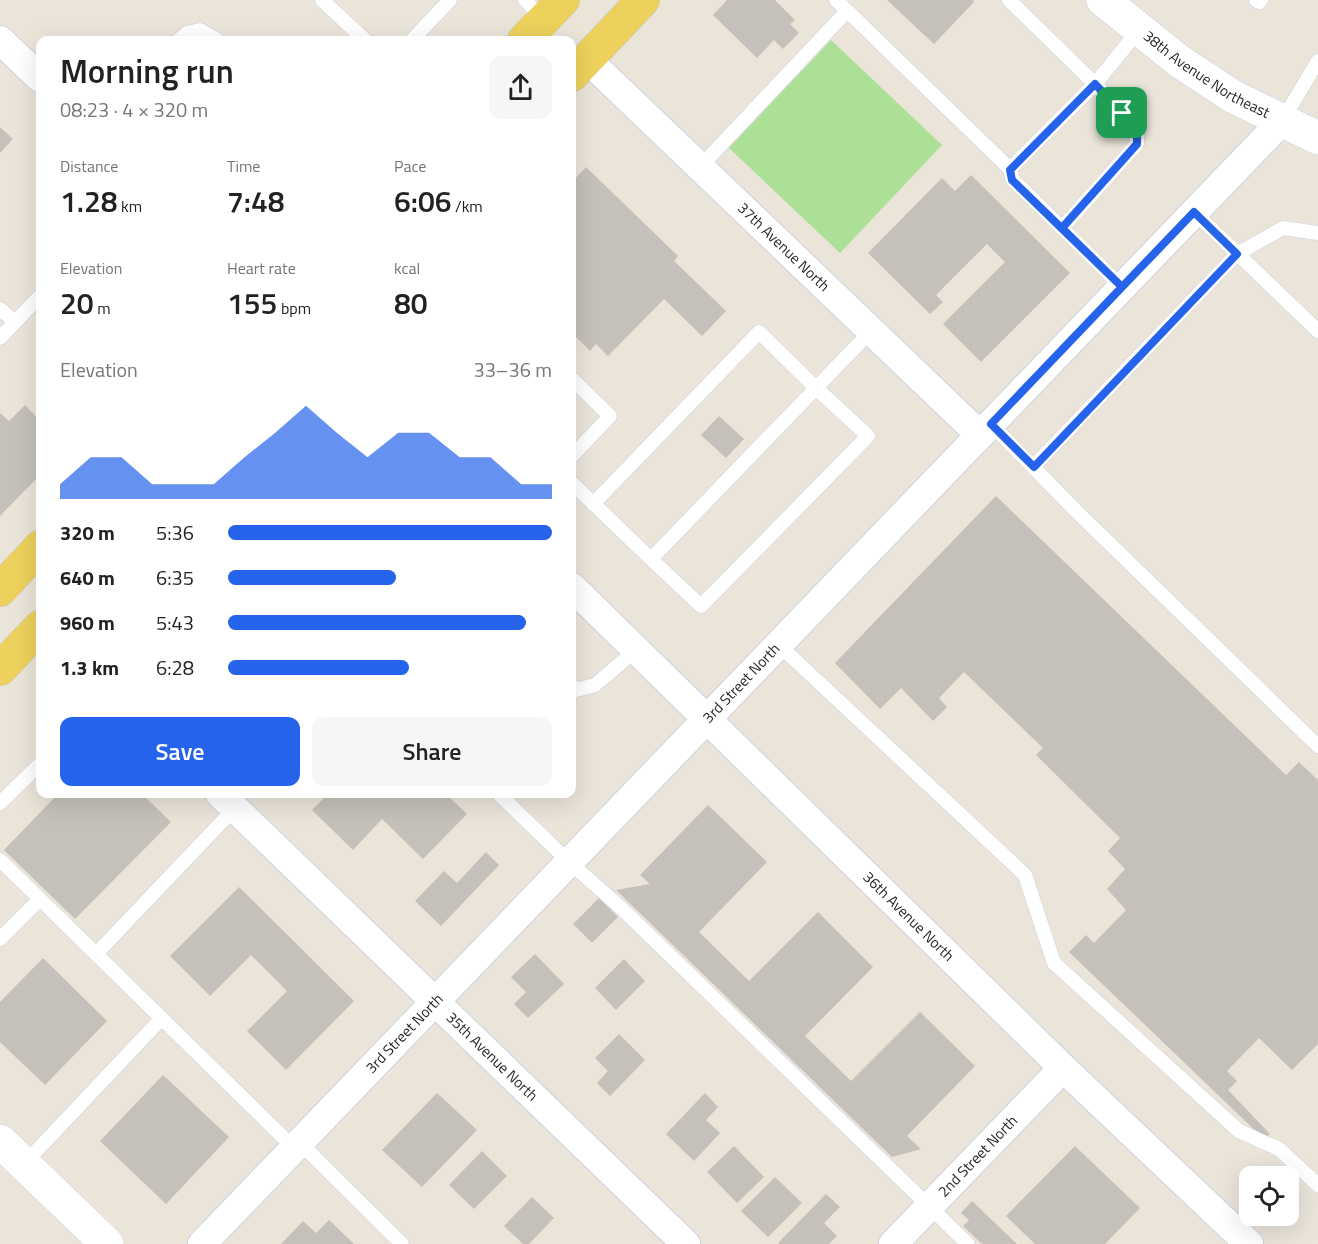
<!DOCTYPE html>
<meta charset="utf-8">
<style>
:root{--surface:#fff;--page:#f6f6f6;--text:#222;--muted:#767676;--accent:#2563eb}
body{margin:0;font-family:"Titillium Web",sans-serif;background:var(--page);color:var(--text);height:100vh;display:flex;flex-direction:column;font-size:22px;white-space:nowrap}
*{box-sizing:border-box;margin:0}
p{font-size:20px;color:var(--muted)}
.icon{flex:none;width:33px;height:33px;fill:none;stroke:currentColor;stroke-width:2;stroke-linecap:round;stroke-linejoin:round}
.map{position:relative;flex:1;overflow:hidden}
.panel{position:absolute;left:36px;top:36px;width:540px;height:762px;display:flex;flex-direction:column;background:var(--surface);border-radius:12px;box-shadow:0 6px 24px #0002}
.panel>*{flex:none}
.controls{position:absolute;left:1239px;top:1166px;display:grid;gap:12px}
.controls a{display:grid;place-items:center;width:60px;height:60px;border-radius:12px;background:var(--surface);box-shadow:0 6px 24px #0002;font-size:30px}
.pin{position:absolute;display:grid;place-items:center;width:51px;height:51px;color:#fff;margin:-26px;border-radius:12px;box-shadow:0 3px 9px #0006}
.round{display:grid;place-items:center;flex:none;width:63px;height:63px;border-radius:12px;background:var(--page)}
.overview{display:flex;align-items:center;justify-content:space-between;height:102px;padding:0 24px}
h1{font-size:33px;font-weight:600;line-height:45px}
.metrics{display:grid;grid-template-columns:repeat(3,1fr);gap:9px;height:102px;padding:6px 24px}
.metrics div{display:grid;align-content:center}
.metrics b{font-size:30px;font-weight:600}
.metrics small{font-size:16px;font-weight:400}
.metrics p{font-size:16px}
.chart{height:168px;padding:12px 24px}
.chart p{display:flex;justify-content:space-between}
.chart svg{width:100%;height:108px;margin-top:6px;fill:var(--accent);opacity:.7}
.action{display:flex;gap:12px;margin-top:auto;padding:12px 24px}
.action a{flex:1;height:69px;border-radius:12px;background:var(--accent);color:#fff;font-size:24px;font-weight:600;line-height:69px;text-align:center}
.action a+a{background:var(--page);color:var(--text)}
ul{padding:0 24px;list-style:none;font-size:20px}
li{display:grid;grid-template-columns:96px 72px 1fr;align-items:center;height:45px}
li i{height:15px;border-radius:8px;background:var(--accent)}
.map>svg:first-child{display:block}
.green{fill:#ace096}
.building{fill:#c5c0b9}
.lines{fill:none;stroke-linecap:round;stroke-linejoin:round}
.service-casing{stroke:#cfd1e1;stroke-width:15}
.minor-casing{stroke:#cfd1e1;stroke-width:30}
.tertiary-casing{stroke:#cfd1e1;stroke-width:34}
.primary-casing{stroke:#c7c7c7;stroke-width:34}
.service{stroke:#fff;stroke-width:14}
.minor{stroke:#fff;stroke-width:28}
.tertiary{stroke:#fff;stroke-width:33}
.primary{stroke:#edd15c;stroke-width:33}
.route-casing{stroke:#fff;stroke-width:12}
.route{stroke:#2563eb;stroke-width:8}
.labels{text-anchor:middle;stroke-width:5;stroke-linejoin:round;paint-order:stroke}
.street-label{font-size:15px;fill:#282828;stroke:#fff}
</style>
<div class="map">
<svg width="1318" height="1244" viewBox="0 0 1318 1244">
<rect width="100%" height="100%" fill="#eae4d9"/>
<path class="green" d="M 831,40 L 942,145 L 840,253 L 729,148 Z"/>
<g class="building">
<path d="M 727,0 L 775,0 L 795,20 L 790,24 L 799,33 L 783,49 L 774,40 L 757,58 L 713,15 Z"/>
<path d="M 887,0 L 973,0 L 974,2 L 934,44 Z"/>
<path d="M 0,127 L 13,139 L 0,153 Z"/>
<path d="M 586,167 L 678,256 L 674,261 L 726,311 L 702,336 L 664,299 L 608,356 L 596,344 L 590,351 L 572,333 L 572,182 Z"/>
<path d="M 971,175 L 1070,273 L 981,362 L 943,324 L 1005,262 L 987,244 L 936,295 L 943,302 L 930,314 L 868,253 L 942,178 L 955,191 Z"/>
<path d="M 25,405 L 40,421 L 40,475 L 0,516 L 0,413 L 9,421 Z"/>
<path d="M 719,416 L 744,439 L 726,458 L 701,435 Z"/>
<path d="M 996,496 L 1286,775 L 1299,762 L 1318,780 L 1318,1044 L 1292,1070 L 1259,1038 L 1227,1071 L 1237,1081 L 1228,1090 L 1270,1134 L 1264,1139 L 1069,952 L 1086,935 L 1094,943 L 1126,910 L 1107,889 L 1125,869 L 1108,851 L 1120,838 L 1036,755 L 1043,748 L 964,672 L 939,698 L 947,707 L 933,721 L 901,688 L 880,709 L 835,663 Z"/>
<path d="M 58,794 L 142,794 L 171,822 L 75,919 L 4,850 Z"/>
<path d="M 328,794 L 446,794 L 467,814 L 423,859 L 382,819 L 353,850 L 312,810 Z"/>
<path d="M 708,805 L 767,862 L 699,932 L 749,981 L 818,912 L 873,967 L 805,1036 L 851,1081 L 920,1012 L 975,1066 L 907,1136 L 921,1149 L 892,1157 L 616,890 L 650,884 L 640,875 Z"/>
<path d="M 486,852 L 499,865 L 441,926 L 415,901 L 444,871 L 457,883 Z"/>
<path d="M 239,887 L 354,1001 L 286,1070 L 247,1031 L 287,991 L 251,955 L 210,996 L 170,956 Z"/>
<path d="M 599,898 L 618,917 L 592,943 L 573,924 Z"/>
<path d="M 535,954 L 564,984 L 528,1018 L 514,1004 L 526,992 L 511,977 Z"/>
<path d="M 43,958 L 107,1021 L 45,1085 L 0,1042 L 0,1002 Z"/>
<path d="M 624,959 L 645,981 L 616,1010 L 595,988 Z"/>
<path d="M 619,1034 L 645,1060 L 610,1096 L 597,1083 L 608,1071 L 595,1058 Z"/>
<path d="M 163,1075 L 229,1137 L 166,1204 L 100,1141 Z"/>
<path d="M 437,1093 L 477,1130 L 422,1187 L 382,1150 Z"/>
<path d="M 705,1093 L 718,1107 L 706,1120 L 720,1133 L 694,1161 L 666,1134 Z"/>
<path d="M 734,1146 L 764,1177 L 737,1203 L 707,1172 Z"/>
<path d="M 1075,1146 L 1140,1208 L 1105,1244 L 1035,1244 L 1006,1216 Z"/>
<path d="M 482,1151 L 507,1176 L 474,1209 L 449,1185 Z"/>
<path d="M 775,1177 L 802,1203 L 768,1237 L 741,1211 Z"/>
<path d="M 826,1194 L 840,1207 L 824,1223 L 837,1236 L 829,1244 L 780,1244 L 778,1243 Z"/>
<path d="M 532,1197 L 554,1218 L 529,1244 L 523,1244 L 504,1226 Z"/>
<path d="M 972,1201 L 1017,1244 L 982,1244 L 963,1226 L 969,1220 L 961,1213 Z"/>
<path d="M 329,1220 L 354,1244 L 281,1244 L 303,1221 L 316,1233 Z"/>
</g>
<g class="lines">
<g class="service-casing">
<g id="service">
<path d="M 322,0 L 365,40"/>
<path d="M 525,0 L 544,20"/>
<path d="M 836,0 L 1010,169 L 1095,84 L 1139,30"/>
<path d="M 1009,0 L 1095,84 L 1137,131 L 1137,144 L 1062,228"/>
<path d="M 1256,0 L 1259,2 L 1261,0"/>
<path d="M 179,40 L 187,33 L 200,30 L 217,40"/>
<path d="M 412,40 L 450,0"/>
<path d="M 1282,121 L 1318,61"/>
<path d="M 700,167 L 847,11"/>
<path d="M 1010,169 L 1013,180 L 1122,287"/>
<path d="M 1194,212 L 1318,331"/>
<path d="M 0,309 L 15,322"/>
<path d="M 0,338 L 40,296"/>
<path d="M 572,379 L 610,416 L 572,456"/>
<path d="M 991,424 L 1076,511 L 1318,746"/>
<path d="M 1033,467 L 1237,254 L 1283,228 L 1318,233"/>
<path d="M 572,483 L 651,559 L 871,331"/>
<path d="M 593,504 L 759,332 L 816,388 L 868,436 L 701,606 L 651,559"/>
<path d="M 779,645 L 1025,875 L 1054,963 L 1239,1131 L 1279,1149 L 1318,1185"/>
<path d="M 572,686 L 576,690 L 595,685 L 636,650"/>
<path d="M 499,794 L 569,862 L 619,906 L 968,1244"/>
<path d="M 0,803 L 40,764"/>
<path d="M 0,860 L 294,1148"/>
<path d="M 0,939 L 40,899"/>
<path d="M 96,954 L 235,808"/>
<path d="M 300,1143 L 402,1244"/>
<path d="M 24,1164 L 162,1018"/>
</g>
</g>
<g class="minor-casing">
<g id="minor">
<path d="M 0,40 L 40,78"/>
<path id="s1" d="M 587,59 L 980,435"/>
<path id="s2" d="M 572,587 L 1063,1068 L 1249,1244"/>
<path id="s3" d="M 220,794 L 686,1244"/>
<path id="s4" d="M 202,1244 L 1282,121"/>
<path id="s5" d="M 893,1244 L 1063,1068"/>
</g>
</g>
<g class="tertiary-casing">
<g id="tertiary">
<path id="s6" d="M 1103,0 L 1179,61 L 1232,96 L 1318,138"/>
<path d="M 0,1141 L 107,1244"/>
</g>
</g>
<g class="primary-casing">
<g id="primary">
<path d="M 524,40 L 563,0"/>
<path d="M 572,75 L 643,0"/>
<path d="M 0,590 L 40,547"/>
<path d="M 0,669 L 40,627"/>
</g>
</g>
<use href="#service" class="service"/>
<use href="#minor" class="minor"/>
<use href="#tertiary" class="tertiary"/>
<use href="#primary" class="primary"/>
</g>
<g class="lines">
<g class="route-casing">
<path id="route" d="M 1122,113 L 1137,131 L 1137,144 L 1062,228 L 1122,287 L 991,424 L 1034,467 L 1237,254 L 1194,212 L 1122,287 L 1012,180 L 1010,170 L 1095,84 L 1122,113"/>
</g>
<use href="#route" class="route"/>
</g>
<g class="labels">
<g class="street-label">
<text dy="5" stroke="none"><textPath href="#s6" startOffset="128">38th Avenue Northeast</textPath></text>
<text dy="5" stroke="none"><textPath href="#s1" startOffset="272">37th Avenue North</textPath></text>
<text dy="5" stroke="none"><textPath href="#s4" startOffset="778">3rd Street North</textPath></text>
<text dy="5" stroke="none"><textPath href="#s2" startOffset="471">36th Avenue North</textPath></text>
<text dy="5" stroke="none"><textPath href="#s4" startOffset="292">3rd Street North</textPath></text>
<text dy="5" stroke="none"><textPath href="#s3" startOffset="378">35th Avenue North</textPath></text>
<text dy="5" stroke="none"><textPath href="#s5" startOffset="122">2nd Street North</textPath></text>
</g>
</g>
</svg>
<div class="controls">
<a><svg class="icon" aria-label="locate" viewBox="0 0 24 24"><circle cx="12" cy="12" r="6"/><path d="M12 2v4M12 18v4M2 12h4M18 12h4"/></svg></a>
</div>
<div class="pin" style="left:1122px;top:113px;background:#1e9e55"><svg class="icon" aria-label="arrive" viewBox="0 0 24 24"><path d="M6 21V4h12l-3 4 3 4H6"/></svg></div>
<section class="panel">
<div class="overview"><div><h1>Morning run</h1><p>08:23 · 4 × 320 m</p></div><a class="round"><svg class="icon" aria-label="share" viewBox="0 0 24 24"><path d="M12 15V3M7 8l5-5 5 5M5 13v7h14v-7"/></svg></a></div>
<div class="metrics">
<div><p>Distance</p><b>1.28<small> km</small></b></div>
<div><p>Time</p><b>7:48</b></div>
<div><p>Pace</p><b>6:06<small> /km</small></b></div>
</div>
<div class="metrics">
<div><p>Elevation</p><b>20<small> m</small></b></div>
<div><p>Heart rate</p><b>155<small> bpm</small></b></div>
<div><p>kcal</p><b>80</b></div>
</div>
<div class="chart"><p><span>Elevation</span>33–36 m</p>
<svg viewBox="0 0 160 44" preserveAspectRatio="none"><path d="M0 44V38L10 27L20 27L30 38L40 38L50 38L60 27L70 17L80 6L90 17L100 27L110 17L120 17L130 27L140 27L150 38L160 38V44z"/></svg>
</div>
<ul>
<li><b>320 m</b>5:36<i style="width:100%"></i></li>
<li><b>640 m</b>6:35<i style="width:52%"></i></li>
<li><b>960 m</b>5:43<i style="width:92%"></i></li>
<li><b>1.3 km</b>6:28<i style="width:56%"></i></li>
</ul>
<div class="action"><a>Save</a><a>Share</a></div>
</section>
</div>
